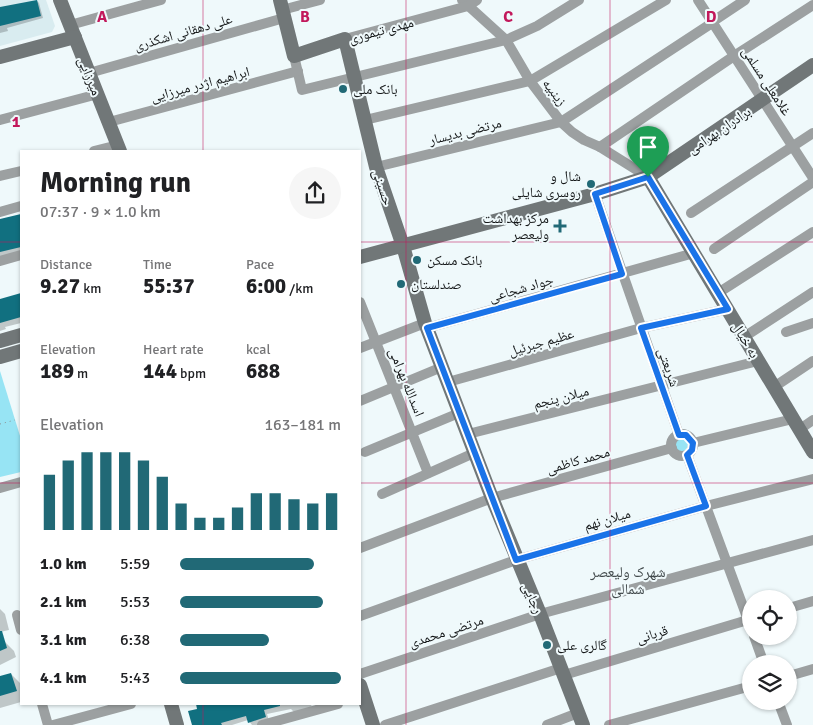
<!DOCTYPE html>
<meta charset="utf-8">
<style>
:root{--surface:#fff;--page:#f6f6f6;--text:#202124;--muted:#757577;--accent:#216976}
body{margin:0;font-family:Signika,"Noto Naskh Arabic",sans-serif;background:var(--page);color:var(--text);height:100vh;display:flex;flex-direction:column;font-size:19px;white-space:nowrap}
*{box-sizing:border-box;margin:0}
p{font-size:16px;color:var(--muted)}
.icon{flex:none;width:28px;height:28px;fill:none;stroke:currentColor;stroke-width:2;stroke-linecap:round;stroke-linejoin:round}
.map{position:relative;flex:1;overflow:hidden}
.sheet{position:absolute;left:20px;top:150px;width:341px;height:555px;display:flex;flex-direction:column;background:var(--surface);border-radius:0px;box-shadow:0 1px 4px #0004}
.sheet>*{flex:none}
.controls{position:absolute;left:742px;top:590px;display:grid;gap:10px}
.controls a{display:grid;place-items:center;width:55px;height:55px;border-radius:50%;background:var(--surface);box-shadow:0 1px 4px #0004;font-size:25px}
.pin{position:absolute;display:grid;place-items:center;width:42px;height:42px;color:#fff;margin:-51px -21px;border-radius:50% 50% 50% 0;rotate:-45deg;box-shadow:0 0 5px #0007}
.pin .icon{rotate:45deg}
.round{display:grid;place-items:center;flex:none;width:52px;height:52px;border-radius:26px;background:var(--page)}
.head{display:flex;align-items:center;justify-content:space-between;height:85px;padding:0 20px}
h1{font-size:28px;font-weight:700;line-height:38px}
.figures{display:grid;grid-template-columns:repeat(3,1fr);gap:8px;height:85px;padding:5px 20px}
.figures div{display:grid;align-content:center}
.figures b{font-size:21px;font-weight:700}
.figures small{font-size:14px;font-weight:400}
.figures p{font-size:14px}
.chart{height:140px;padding:10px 20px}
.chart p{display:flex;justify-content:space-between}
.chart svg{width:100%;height:90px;margin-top:5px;stroke:var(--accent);stroke-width:6}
ul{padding:0 20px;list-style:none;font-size:16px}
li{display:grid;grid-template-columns:80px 60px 1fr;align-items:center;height:38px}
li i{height:12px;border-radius:6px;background:var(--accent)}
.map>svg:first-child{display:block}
.built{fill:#d9ecf0}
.green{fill:#97e4f4}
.shadow{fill:#0003}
.building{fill:#117080}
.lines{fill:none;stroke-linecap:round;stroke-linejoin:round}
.path{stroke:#8b9294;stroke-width:1;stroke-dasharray:1 4;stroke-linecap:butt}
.street{stroke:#9ca0a1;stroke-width:10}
.secondary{stroke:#717778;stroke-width:14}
.route-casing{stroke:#fff;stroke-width:10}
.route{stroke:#1a73e8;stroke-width:6}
.grid{fill:none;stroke:#c2185b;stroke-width:1;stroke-opacity:0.55}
.poi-dot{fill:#216976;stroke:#eff9fb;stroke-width:2}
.labels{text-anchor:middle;stroke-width:4;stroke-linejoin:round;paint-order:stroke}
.street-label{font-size:14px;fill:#141718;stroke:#eff9fb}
.poi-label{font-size:14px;fill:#141718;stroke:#eff9fb;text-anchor:start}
.neighbourhood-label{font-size:15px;fill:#424a4c;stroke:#eff9fb}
.grid-label{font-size:16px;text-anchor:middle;font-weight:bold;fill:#c2185b;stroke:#eff9fb;stroke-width:4;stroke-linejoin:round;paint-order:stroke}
</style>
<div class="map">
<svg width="813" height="725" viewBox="0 0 813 725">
<rect width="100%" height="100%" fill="#eff9fb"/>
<path class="built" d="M 0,0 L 46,0 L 55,26 L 52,32 L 0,46 Z"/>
<g class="green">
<path d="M 0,371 L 21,439 L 21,472 L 0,477 Z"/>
<circle cx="682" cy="445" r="9"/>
</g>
<g class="shadow">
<path d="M 37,1 L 39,3 L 43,18 L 7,28 L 8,31 L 0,33 L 0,9 Z"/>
<path d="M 21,215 L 21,255 L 0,260 L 0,221 Z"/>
<path d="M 21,295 L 21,323 L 5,327 L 6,329 L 0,331 L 0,314 L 4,299 Z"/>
<path d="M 0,609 L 5,614 L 9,630 L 0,632 Z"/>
<path d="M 4,641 L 14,651 L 16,657 L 0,665 L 0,642 Z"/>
<path d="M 11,674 L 21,684 L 21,702 L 0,708 L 0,678 Z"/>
<path d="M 197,704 L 311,704 L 312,709 L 296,714 L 291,709 L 267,714 L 269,721 L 257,725 L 252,725 L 248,720 L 232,725 L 193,725 L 198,709 Z"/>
</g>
<g class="building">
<path d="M 37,0 L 41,16 L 0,26 L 0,7 Z"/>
<path d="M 21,214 L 21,247 L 0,252 L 0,219 Z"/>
<path d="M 21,293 L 21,317 L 0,323 L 0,299 Z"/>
<path d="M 0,631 L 2,631 L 7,648 L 0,651 Z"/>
<path d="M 11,673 L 17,691 L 0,696 L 0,676 Z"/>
<path d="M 196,704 L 280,704 L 280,706 L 264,710 L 266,717 L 248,723 L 246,716 L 221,723 L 222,725 L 192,725 L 188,711 L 197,709 Z"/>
</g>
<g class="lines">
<path class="path" d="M 0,424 L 15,420"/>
<g class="street">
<path d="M 462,0 L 506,40 L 530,81 L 561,122 L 572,132 L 584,140 L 600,147 L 648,177"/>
<path d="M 698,0 L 813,178"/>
<path d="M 282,10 L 320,0"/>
<path d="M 712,22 L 745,0"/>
<path d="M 70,25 L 161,0"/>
<path d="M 345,39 L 468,6 L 477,0"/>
<path d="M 294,56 L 302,90 L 506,40 L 537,26 L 579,0"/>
<path d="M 89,73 L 284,18"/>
<path d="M 0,120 L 98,94"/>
<path d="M 365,120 L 530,81 L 666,0"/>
<path d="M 109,122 L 298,71"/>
<path d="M 600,147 L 734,56 L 813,5"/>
<path d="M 94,151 L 118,145"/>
<path d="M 376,167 L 561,122 L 712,23"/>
<path d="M 0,176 L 21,171"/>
<path d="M 595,194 L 679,435"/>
<path d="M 0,212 L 21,206"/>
<path d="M 691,213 L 813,133"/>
<path d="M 714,249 L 813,182"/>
<path d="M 0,261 L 21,255"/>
<path d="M 718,293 L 813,232"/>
<path d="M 360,302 L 428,473"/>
<path d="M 427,328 L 694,253"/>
<path d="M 786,332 L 813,323"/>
<path d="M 744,337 L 813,292"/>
<path d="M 360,348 L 425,323"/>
<path d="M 448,382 L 641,328 L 728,309"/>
<path d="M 774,387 L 813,361"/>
<path d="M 360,401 L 442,367"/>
<path d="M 800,429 L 813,420"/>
<path d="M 468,434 L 758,361"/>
<circle cx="682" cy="445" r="11"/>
<path d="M 693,443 L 793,419"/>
<path d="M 365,452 L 459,413"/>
<path d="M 687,455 L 751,628"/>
<path d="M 0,488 L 21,482"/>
<path d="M 382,494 L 474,453"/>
<path d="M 360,548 L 492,498 L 672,448"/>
<path d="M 789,608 L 813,601"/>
<path d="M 17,615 L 21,630"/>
<path d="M 360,616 L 516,560 L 706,506 L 813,479"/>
<path d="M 754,636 L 764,664"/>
<path d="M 360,674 L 540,614 L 813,540"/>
<path d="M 564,675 L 751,619"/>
<path d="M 789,676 L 813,669"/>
<path d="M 778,701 L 787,725"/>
<path d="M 42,704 L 48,725"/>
<path d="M 53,725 L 131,704"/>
<path d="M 262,725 L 338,704"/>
<path d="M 385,725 L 561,668"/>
<path d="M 547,725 L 578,713"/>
<path d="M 609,725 L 751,686"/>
</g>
<g class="secondary">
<path d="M 60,0 L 120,151"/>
<path d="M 280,0 L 294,56 L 345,39 L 376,167 L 403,246 L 425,323 L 492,498 L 540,614 L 583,725"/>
<path d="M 0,57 L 75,37"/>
<path d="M 648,177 L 813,452"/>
<path d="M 360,257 L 595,194 L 648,177 L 813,65"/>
<path d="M 0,341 L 21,335"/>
<path d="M 0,357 L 21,351"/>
<path d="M 360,685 L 373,725"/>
<path d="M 171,704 L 177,725"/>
</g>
</g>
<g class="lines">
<g class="route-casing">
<path id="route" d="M 648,177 L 728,309 L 641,328 L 679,435 L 686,435 L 693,443 L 692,450 L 687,455 L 706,506 L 516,560 L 427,328 L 622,274 L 595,194 Z"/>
</g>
<use href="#route" class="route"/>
</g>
<path class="grid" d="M 203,0 L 203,151M 406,0 L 406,725M 610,0 L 610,725M 0,242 L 21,242M 360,242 L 813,242M 0,483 L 21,483M 360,483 L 813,483M 203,704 L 203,725"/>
<g class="poi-dot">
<circle cx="343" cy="89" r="5"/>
<circle cx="591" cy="184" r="5"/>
<path d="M557.5 218.5h5v5h5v5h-5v5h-5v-5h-5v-5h5z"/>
<circle cx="417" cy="260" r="5"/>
<circle cx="401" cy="284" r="5"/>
<circle cx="547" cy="645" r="5"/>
</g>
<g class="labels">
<g class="street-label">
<text transform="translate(381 30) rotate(-15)" y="5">مهدی تیموری</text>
<text transform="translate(183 32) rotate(-16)" y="5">علی دهقانی اشکذری</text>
<text transform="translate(90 76) rotate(68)" y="5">میرزایی</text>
<text transform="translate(767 81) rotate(57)" y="5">غلامعلی مسلمی</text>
<text transform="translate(200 84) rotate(-15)" y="5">ابراهیم اژدر میرزایی</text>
<text transform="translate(555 92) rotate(53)" y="5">زینبیه</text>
<text transform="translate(719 130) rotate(-34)" y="5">برادران بهرامی</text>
<text transform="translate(465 131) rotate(-14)" y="5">مرتضی بدیسار</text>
<text transform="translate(383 187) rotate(72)" y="5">حسینی</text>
<text transform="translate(521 288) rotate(-16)" y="5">جواد شجاعی</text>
<text transform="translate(746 340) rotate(59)" y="5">به خیال</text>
<text transform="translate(541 342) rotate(-16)" y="5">عظیم جبرئیل</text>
<text transform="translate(669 367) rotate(71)" y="5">شریعتی</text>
<text transform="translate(407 382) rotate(68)" y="5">اسدالله بهرامی</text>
<text transform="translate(561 397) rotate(-14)" y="5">میلان پنجم</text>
<text transform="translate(578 460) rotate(-16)" y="5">محمد کاظمی</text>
<text transform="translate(607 519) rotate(-16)" y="5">میلان نهم</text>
<text transform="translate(533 598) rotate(66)" y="5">رجایی</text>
<text transform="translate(446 631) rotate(-18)" y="5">مرتضی محمدی</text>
<text transform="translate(652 634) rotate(-17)" y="5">قربانی</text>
</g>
<g class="poi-label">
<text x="353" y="94">بانک ملی</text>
<text x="581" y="181" text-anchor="end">شال و<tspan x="581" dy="16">روسری شایلی</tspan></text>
<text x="549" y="223" text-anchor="end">مرکز بهداشت<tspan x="549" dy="16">ولیعصر</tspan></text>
<text x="427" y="265">بانک مسکن</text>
<text x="411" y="289">صندلستان</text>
<text x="557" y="650">گالری علی</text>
</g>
<g class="neighbourhood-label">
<text x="628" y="577">شهرک ولیعصر<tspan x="628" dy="17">شمالی</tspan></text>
</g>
</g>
<g class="grid-label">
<text x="102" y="22">A</text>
<text x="305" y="22">B</text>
<text x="508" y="22">C</text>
<text x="711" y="22">D</text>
<text x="16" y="127">1</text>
</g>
</svg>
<div class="controls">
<a><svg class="icon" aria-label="locate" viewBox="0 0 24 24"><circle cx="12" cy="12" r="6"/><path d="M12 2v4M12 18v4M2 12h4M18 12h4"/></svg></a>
<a><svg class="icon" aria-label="layers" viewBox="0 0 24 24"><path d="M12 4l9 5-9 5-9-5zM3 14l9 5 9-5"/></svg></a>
</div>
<div class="pin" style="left:648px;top:177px;background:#1e9e55"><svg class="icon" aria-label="arrive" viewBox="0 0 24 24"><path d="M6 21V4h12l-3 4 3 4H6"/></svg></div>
<section class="sheet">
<div class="head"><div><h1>Morning run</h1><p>07:37 · 9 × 1.0 km</p></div><a class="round"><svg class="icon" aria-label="share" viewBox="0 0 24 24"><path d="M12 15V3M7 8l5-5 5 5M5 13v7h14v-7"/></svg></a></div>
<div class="figures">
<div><p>Distance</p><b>9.27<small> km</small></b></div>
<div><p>Time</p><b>55:37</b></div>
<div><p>Pace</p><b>6:00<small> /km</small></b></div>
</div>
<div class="figures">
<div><p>Elevation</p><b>189<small> m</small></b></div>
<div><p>Heart rate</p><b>144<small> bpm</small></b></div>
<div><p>kcal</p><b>688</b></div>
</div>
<div class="chart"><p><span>Elevation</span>163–181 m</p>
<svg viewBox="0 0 160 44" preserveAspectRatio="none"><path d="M5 44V17M15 44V10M25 44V6M35 44V6M45 44V6M55 44V10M65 44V18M75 44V31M85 44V38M95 44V38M105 44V33M115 44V26M125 44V26M135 44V29M145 44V31M155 44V26"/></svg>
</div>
<ul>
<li><b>1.0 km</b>5:59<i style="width:83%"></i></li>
<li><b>2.1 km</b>5:53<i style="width:89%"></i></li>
<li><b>3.1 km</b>6:38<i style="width:55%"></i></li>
<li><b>4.1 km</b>5:43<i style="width:100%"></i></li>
</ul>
</section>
</div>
